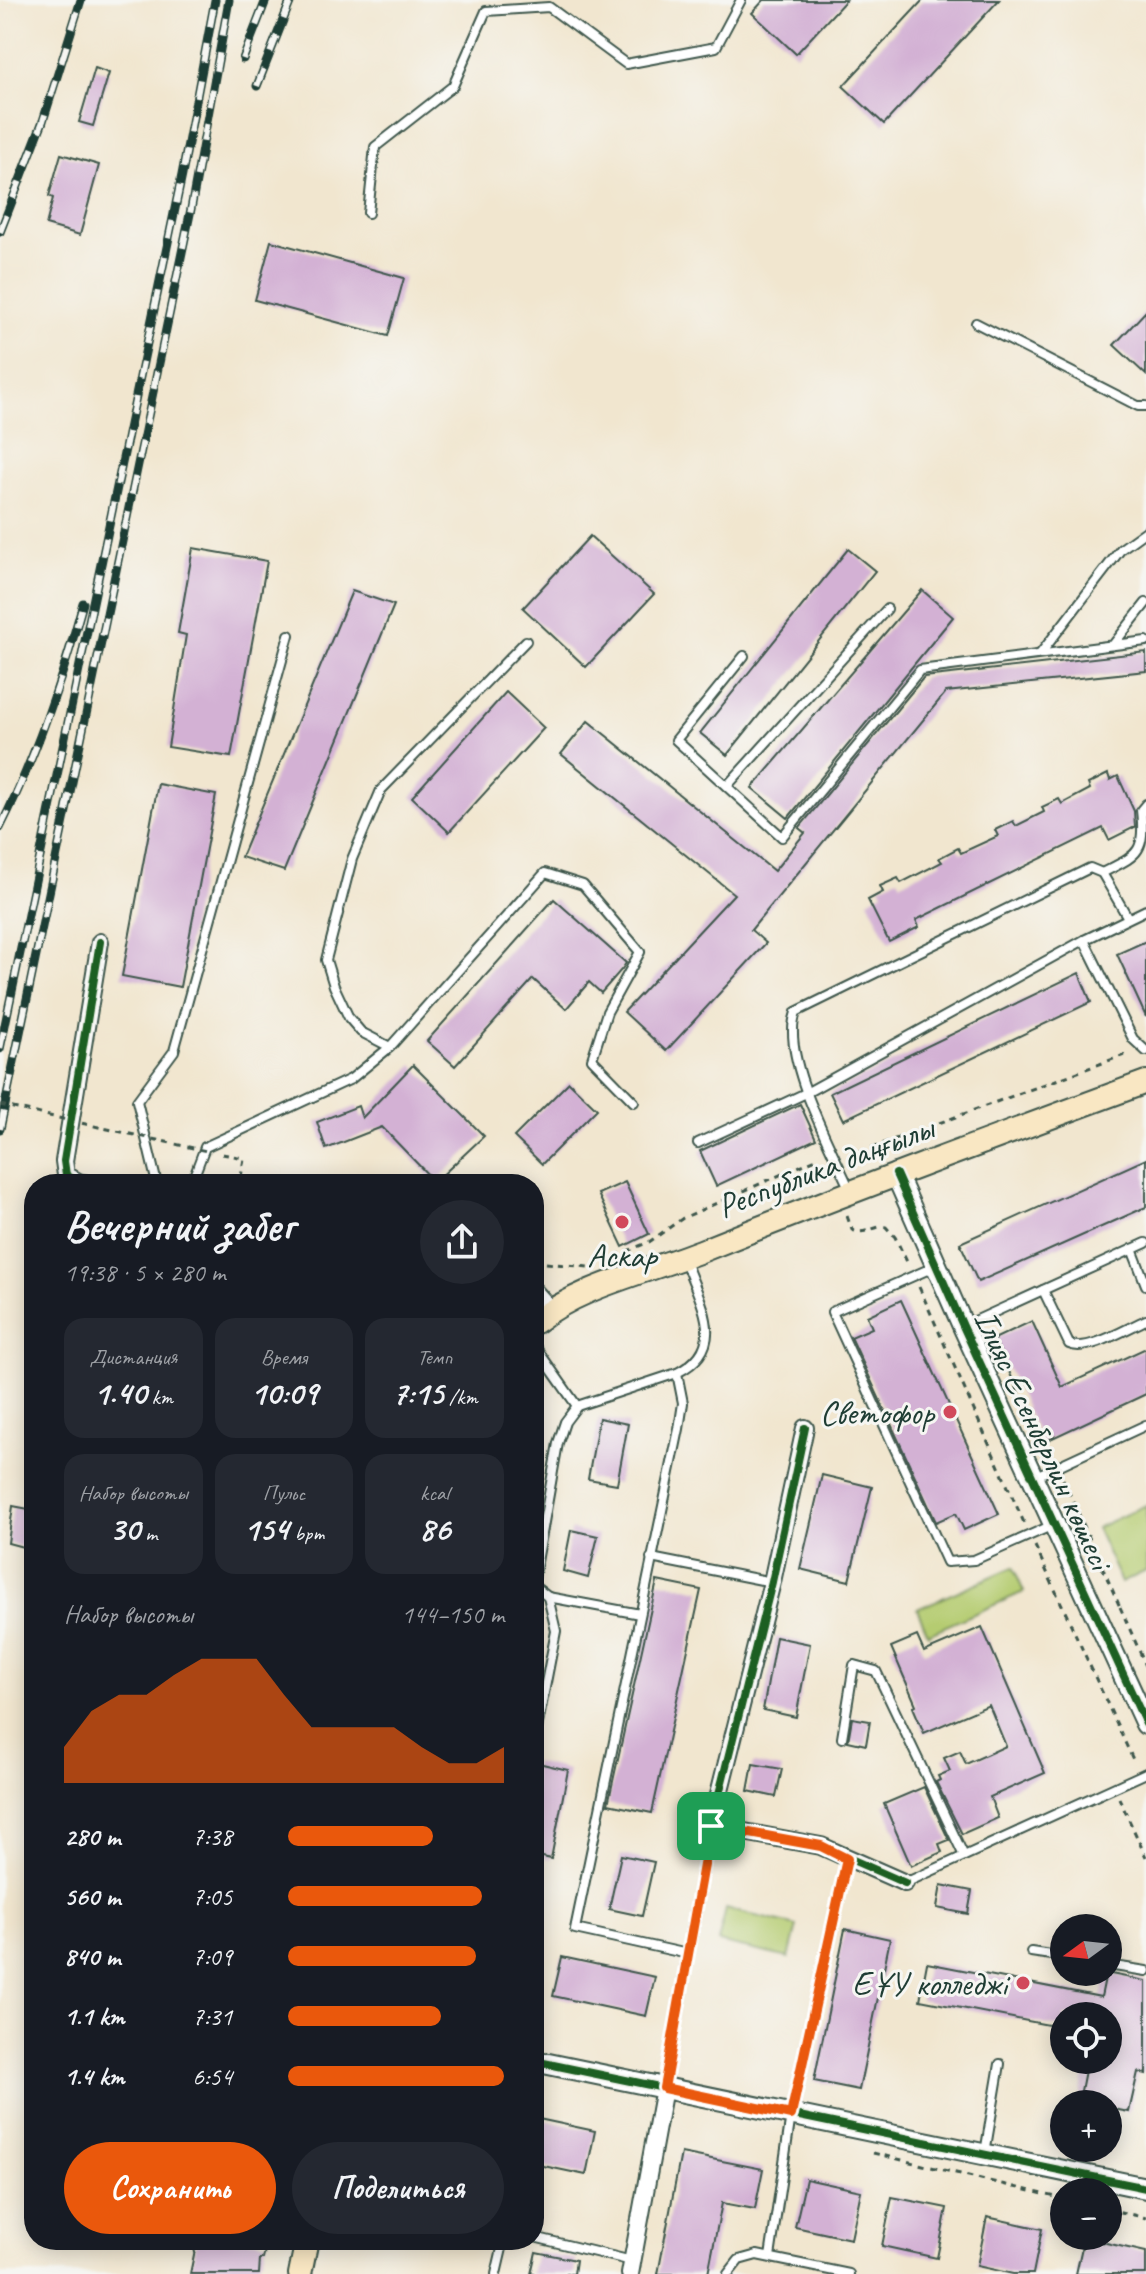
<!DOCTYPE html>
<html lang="ru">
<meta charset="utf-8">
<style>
:root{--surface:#171b24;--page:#242831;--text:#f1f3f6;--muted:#9ea1a6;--accent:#ea580c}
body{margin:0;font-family:Caveat,sans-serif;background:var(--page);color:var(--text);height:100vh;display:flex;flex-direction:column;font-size:30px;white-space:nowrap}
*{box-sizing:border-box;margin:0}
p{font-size:26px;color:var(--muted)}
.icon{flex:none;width:44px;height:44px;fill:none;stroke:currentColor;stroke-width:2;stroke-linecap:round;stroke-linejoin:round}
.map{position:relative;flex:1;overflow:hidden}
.drawer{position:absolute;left:24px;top:1174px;width:520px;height:1076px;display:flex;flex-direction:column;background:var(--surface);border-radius:32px;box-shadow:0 4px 20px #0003}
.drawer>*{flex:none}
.needle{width:52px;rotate:255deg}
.fabs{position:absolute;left:1050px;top:1914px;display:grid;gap:16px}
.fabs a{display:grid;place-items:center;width:72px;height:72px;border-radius:50%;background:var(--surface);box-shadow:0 4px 20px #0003;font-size:40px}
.pin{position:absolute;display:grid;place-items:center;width:68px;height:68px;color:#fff;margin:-34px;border-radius:16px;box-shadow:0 4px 12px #0006}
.round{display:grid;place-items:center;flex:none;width:84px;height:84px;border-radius:42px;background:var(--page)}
.overview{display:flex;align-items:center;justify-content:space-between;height:136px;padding:0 40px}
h1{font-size:44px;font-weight:700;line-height:60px}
.figures{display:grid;grid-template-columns:repeat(3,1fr);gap:12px;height:136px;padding:8px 40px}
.figures div{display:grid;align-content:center;border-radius:20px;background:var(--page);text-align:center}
.figures b{font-size:34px;font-weight:700}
.figures small{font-size:22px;font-weight:400}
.figures p{font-size:22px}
.chart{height:224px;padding:16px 40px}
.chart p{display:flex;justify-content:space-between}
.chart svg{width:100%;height:144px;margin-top:8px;fill:var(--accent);opacity:.7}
.primary-button{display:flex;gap:16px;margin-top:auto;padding:16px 40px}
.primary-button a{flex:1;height:92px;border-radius:48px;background:var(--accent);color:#fff;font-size:32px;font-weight:700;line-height:92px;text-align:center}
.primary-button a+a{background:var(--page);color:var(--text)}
ul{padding:0 40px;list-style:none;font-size:26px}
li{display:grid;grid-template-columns:128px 96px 1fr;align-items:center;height:60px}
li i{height:20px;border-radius:10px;background:var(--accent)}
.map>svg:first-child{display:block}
.green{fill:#b5cc71;stroke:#6a8452;stroke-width:2}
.building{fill:#d3b1d4}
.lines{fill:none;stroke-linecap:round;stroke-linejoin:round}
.service-casing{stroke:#3e564b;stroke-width:12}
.minor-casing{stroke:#3e564b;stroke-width:20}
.tertiary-casing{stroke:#3e564b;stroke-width:24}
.secondary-casing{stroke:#3e564b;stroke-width:26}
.path{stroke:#3e564b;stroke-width:3;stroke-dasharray:6 6;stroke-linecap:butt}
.service{stroke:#fff;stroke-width:8}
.minor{stroke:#fff;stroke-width:16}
.tertiary{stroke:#fff;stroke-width:20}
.secondary{stroke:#f9e7c3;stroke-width:22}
.rail-casing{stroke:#1f3d34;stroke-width:9}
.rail{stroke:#f6f6f2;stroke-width:6;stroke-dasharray:18;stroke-linecap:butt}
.path-bridge{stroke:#3e564b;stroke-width:3;stroke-dasharray:6 6;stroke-linecap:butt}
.cycleway-casing{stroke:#f6f6f2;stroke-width:13}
.cycleway{stroke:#1b5e20;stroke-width:8}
.route-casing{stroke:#fff;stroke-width:16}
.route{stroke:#ea580c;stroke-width:10}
.poi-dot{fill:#d1495b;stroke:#f6f6f2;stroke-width:3}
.labels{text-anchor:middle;stroke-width:6;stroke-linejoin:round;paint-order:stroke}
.street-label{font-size:34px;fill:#1f3d34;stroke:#f6f6f2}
.poi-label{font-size:34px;fill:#1f3d34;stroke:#f6f6f2;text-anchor:end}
</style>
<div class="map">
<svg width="1146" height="2274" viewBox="0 0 1146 2274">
<rect width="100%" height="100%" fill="#f6f6f2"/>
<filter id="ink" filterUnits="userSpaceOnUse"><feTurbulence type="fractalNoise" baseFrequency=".0125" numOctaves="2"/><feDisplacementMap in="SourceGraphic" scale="16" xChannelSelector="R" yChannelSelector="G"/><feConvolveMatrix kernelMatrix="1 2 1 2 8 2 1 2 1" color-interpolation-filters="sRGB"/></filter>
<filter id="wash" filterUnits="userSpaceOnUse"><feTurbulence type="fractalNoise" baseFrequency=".006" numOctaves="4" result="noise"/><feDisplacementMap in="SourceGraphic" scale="32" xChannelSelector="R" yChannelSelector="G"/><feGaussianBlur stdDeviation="1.8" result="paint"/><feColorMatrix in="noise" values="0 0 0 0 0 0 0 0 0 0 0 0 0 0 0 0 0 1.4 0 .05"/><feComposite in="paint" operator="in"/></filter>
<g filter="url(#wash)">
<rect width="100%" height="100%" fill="#f1e6cf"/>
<g class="green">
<path d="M 1146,1505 L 1146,1571 L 1121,1583 L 1096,1528 Z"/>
<path d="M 1013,1567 L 1024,1592 L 928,1634 L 917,1609 Z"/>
<path d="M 726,1909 L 797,1926 L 789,1958 L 718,1942 Z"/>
</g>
<g id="blocks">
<g class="building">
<path d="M 764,0 L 846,0 L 796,54 L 752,13 Z"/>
<path d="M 923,0 L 999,0 L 884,124 L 843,86 Z"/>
<path d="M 95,68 L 109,73 L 93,126 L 79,122 Z"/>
<path d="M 61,154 L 99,165 L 80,235 L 46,225 L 53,198 L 49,196 Z"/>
<path d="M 271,241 L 404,278 L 388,336 L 255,300 Z"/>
<path d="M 1146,311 L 1146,375 L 1114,345 Z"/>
<path d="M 590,536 L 654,594 L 586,667 L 523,608 Z"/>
<path d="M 193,548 L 267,561 L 231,757 L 168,747 L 186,635 L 178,633 Z"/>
<path d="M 848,549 L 875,571 L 727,755 L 700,733 Z"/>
<path d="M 922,590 L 953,617 L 788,818 L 752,788 Z"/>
<path d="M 352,591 L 394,605 L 284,871 L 241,857 Z"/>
<path d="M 1146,652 L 1146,671 L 946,692 L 751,930 L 766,943 L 666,1051 L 624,1012 L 734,894 L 561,754 L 588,721 L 774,871 L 805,833 L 799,828 L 924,677 Z"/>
<path d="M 506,692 L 544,728 L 449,832 L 412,797 Z"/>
<path d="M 1108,774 L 1110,780 L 1118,776 L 1134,811 L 1135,827 L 1109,840 L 1103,828 L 916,920 L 919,927 L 889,942 L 868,900 L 883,892 L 880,886 L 898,878 L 901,883 L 942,862 L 939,858 L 958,848 L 961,853 L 998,836 L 995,830 L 1013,821 L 1016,826 L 1044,812 L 1042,807 L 1059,799 L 1062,804 L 1090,789 L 1088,784 Z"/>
<path d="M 158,784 L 216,795 L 180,987 L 122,976 Z"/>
<path d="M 554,899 L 626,963 L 622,969 L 601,993 L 589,982 L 566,1009 L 533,979 L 455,1066 L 427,1041 Z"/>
<path d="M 1146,941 L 1146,1017 L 1117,954 Z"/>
<path d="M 1079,973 L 1091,1002 L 843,1120 L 830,1093 Z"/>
<path d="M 413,1065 L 484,1136 L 435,1182 L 382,1127 L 326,1149 L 317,1122 L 358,1106 L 362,1118 Z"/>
<path d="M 569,1082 L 597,1109 L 542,1164 L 514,1137 Z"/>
<path d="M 800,1104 L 816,1139 L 716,1186 L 700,1151 Z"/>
<path d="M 1146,1159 L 1146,1207 L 978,1282 L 960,1243 Z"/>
<path d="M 625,1182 L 649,1234 L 623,1247 L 598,1194 Z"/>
<path d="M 901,1300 L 999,1514 L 964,1530 L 956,1513 L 936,1522 L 851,1337 L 872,1328 L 867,1316 Z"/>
<path d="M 1032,1321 L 1062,1387 L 1146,1348 L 1146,1394 L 1042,1443 L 994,1339 Z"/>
<path d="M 599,1418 L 628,1424 L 617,1484 L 588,1479 Z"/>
<path d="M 822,1475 L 872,1487 L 849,1581 L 800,1569 Z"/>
<path d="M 13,1506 L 34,1510 L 34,1550 L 8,1543 Z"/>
<path d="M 571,1530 L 598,1536 L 588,1578 L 563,1571 Z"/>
<path d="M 657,1581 L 701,1590 L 652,1813 L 608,1804 Z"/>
<path d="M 982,1627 L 1045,1773 L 990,1797 L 998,1818 L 962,1834 L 936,1782 L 940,1780 L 938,1776 L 950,1771 L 944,1758 L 960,1751 L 966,1764 L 1006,1746 L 989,1705 L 924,1733 L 913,1707 L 916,1705 L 891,1647 L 917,1636 L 924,1652 Z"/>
<path d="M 776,1637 L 810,1644 L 796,1717 L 763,1710 Z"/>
<path d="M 852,1718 L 870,1721 L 866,1745 L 848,1741 Z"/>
<path d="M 534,1762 L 568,1770 L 551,1859 L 534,1855 Z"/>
<path d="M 753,1764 L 782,1769 L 776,1797 L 748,1791 Z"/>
<path d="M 924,1787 L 949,1840 L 939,1844 L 942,1852 L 911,1866 L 884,1804 Z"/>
<path d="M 621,1855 L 654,1862 L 642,1916 L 609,1909 Z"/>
<path d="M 941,1885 L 972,1891 L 968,1914 L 937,1908 Z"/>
<path d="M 845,1929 L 890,1939 L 859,2090 L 814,2081 Z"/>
<path d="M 562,1957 L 655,1977 L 646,2016 L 553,1996 Z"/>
<path d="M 927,1963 L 1101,1997 L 1106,1973 L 1146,1981 L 1146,2074 L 1138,2072 L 1129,2112 L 1108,2108 L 1108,2104 L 1079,2101 L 1087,2060 L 1108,2060 L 1108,2016 L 1064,2016 L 1064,2028 L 920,2000 Z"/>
<path d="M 534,2118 L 595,2131 L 586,2175 L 534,2164 Z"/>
<path d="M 681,2153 L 763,2169 L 755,2209 L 722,2203 L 708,2274 L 658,2274 Z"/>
<path d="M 806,2179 L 861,2191 L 851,2239 L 795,2227 Z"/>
<path d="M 892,2197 L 947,2208 L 937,2258 L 882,2246 Z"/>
<path d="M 987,2217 L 1042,2229 L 1033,2274 L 1013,2274 L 977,2266 Z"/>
<path d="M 1084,2238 L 1146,2252 L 1146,2274 L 1076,2274 Z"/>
<path d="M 197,2240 L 254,2240 L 267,2243 L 263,2259 L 260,2259 L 259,2274 L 190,2274 Z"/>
<path d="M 536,2252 L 576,2260 L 574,2274 L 531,2274 Z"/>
</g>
</g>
</g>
<g filter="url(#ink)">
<use href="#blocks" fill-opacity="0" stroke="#3e564b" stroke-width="2"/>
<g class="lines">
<g class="service-casing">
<g id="service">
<path d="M 368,213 L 375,147 L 453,86 L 486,11 L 549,7 L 626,64 L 716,47 L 741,0"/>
<path d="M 976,323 L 1138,406 L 1146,406"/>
<path d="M 1113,645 L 1146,603"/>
<path d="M 1041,653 L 1121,549 L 1146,531"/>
<path d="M 744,656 L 676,740 L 782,837 L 920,670 L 1146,641"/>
<path d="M 727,786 L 887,609"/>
<path d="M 1102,873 C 1137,855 1146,854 1141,810 L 1146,804"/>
<path d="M 1084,940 L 1133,1039 L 1146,1051"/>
<path d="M 390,1047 L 361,1032 L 349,1018 L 334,986 L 326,960 L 352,859 L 381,790 L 526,641"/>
<path d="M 698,1143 L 806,1093 L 1084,940 L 1146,910"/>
<path d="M 157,1184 L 137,1101 L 174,1051 L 289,635"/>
<path d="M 191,1184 L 205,1147 L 351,1079 L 390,1047 L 545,873 L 583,885 L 640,952 L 607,1012 L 592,1059 L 634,1102"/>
<path d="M 850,1190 C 831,1147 780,1056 796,1012 L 1090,868 L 1102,873 L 1128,918"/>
<path d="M 1132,1249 L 1146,1285"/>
<path d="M 684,1258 C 699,1302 731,1346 677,1373 L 683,1403 L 679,1429 L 575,1929 L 688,1954"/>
<path d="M 936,1266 L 832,1312 L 947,1562 L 974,1560 L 1053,1525"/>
<path d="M 1043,1290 L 1069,1344 C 1088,1353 1127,1328 1146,1320"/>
<path d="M 964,1326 L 1146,1243"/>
<path d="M 534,1345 L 577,1406 L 565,1422 L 558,1443 L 534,1579"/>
<path d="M 577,1406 L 677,1373"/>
<path d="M 1034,1477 L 1146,1425"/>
<path d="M 651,1558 L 772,1582"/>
<path d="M 534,1586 L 548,1597 L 556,1631 L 537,1729 L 534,1732"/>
<path d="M 548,1597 L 640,1614"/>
<path d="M 842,1738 L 854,1665 L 876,1671 L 964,1856"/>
<path d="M 905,1883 L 1146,1773"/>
<path d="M 1031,1952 L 1064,1957"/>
<path d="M 1108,1965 L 1146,1971"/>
<path d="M 664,2088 L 711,1826"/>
<path d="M 985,2153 L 1000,2064"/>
<path d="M 534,2237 L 632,2261"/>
<path d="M 770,2257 L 791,2115 L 847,1859"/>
<path d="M 496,2274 L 504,2240"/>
<path d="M 728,2274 L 739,2260 L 757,2255 L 849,2274"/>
</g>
</g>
<g class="minor-casing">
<g id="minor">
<path d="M 88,1184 L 78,1182 L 66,1175 L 64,1161 L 100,942"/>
<path d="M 534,1291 L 551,1310"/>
<path d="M 805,1428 L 772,1582 L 711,1826 L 821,1846 L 905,1883"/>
<path d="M 630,2274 L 664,2088"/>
</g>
</g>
<g class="tertiary-casing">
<g id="tertiary">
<path d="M 896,1174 L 963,1326 L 1146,1724"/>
<path d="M 534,2061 L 1146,2188"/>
</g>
</g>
<g class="secondary-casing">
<g id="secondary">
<path d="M 534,1323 C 582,1285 645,1273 701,1251 C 848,1192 997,1137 1146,1082"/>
<path d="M 300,2274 L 307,2240"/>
</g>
</g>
<g class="path">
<path d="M 222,1154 L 244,1158 L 240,1184"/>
<path d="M 849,1156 L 1127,1054"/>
<path d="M 847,1216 L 852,1230 C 865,1236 874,1225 886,1227 L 895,1237 L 909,1266"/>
<path d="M 534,1262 L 589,1267 L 649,1242 L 683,1218 L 816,1159 L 820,1160"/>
<path d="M 919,1287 L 1025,1525"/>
<path d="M 1063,1479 L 1120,1607"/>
<path d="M 1035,1546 L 1135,1764"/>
<path d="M 1120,1607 L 1146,1666"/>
<path d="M 1119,1798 L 1146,1857"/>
<path d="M 873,2153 L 1064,2199"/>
<path d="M 1108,2209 L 1146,2218"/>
</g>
<use href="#service" class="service"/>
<use href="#minor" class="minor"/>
<use href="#tertiary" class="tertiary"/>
<use href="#secondary" class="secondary"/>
<g class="rail-casing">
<g id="rail">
<path d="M 243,59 L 266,0"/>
<path d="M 257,86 L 291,0"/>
<path d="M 0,232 L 43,121 L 81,0"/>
<path d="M 0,828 C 36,756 62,680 83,603"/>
<path d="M 0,1049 L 182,175 L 215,0"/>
<path d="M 0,1129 L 191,209 L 229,0"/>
</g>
</g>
<use href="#rail" class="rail"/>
<path class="path-bridge" d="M 0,1105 L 211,1152"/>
<g class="cycleway-casing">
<g id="cycleway">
<path d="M 896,1174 L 963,1326 L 1146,1724"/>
<path d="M 88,1184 L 78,1182 L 66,1175 L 64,1161 L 100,942"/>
<path d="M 805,1428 L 772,1582 L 711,1826 L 821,1846 L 905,1883"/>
<path d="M 534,2061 L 1146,2188"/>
</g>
</g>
<use href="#cycleway" class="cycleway"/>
</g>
</g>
<g class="lines" filter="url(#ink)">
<g class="route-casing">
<path id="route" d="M 711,1826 L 821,1846 L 847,1859 L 791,2115 L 664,2088 Z"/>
</g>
<use href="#route" class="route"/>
</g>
<g class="poi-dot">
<circle cx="622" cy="1222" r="8"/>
<circle cx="950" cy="1412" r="8"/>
<circle cx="1023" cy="1983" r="8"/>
</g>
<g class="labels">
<g class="street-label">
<text transform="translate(825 1166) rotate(-21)" y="12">Республика даңғылы</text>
<text transform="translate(1044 1439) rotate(65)" y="12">Ілияс Есенберлин көшесі</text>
</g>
<g class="poi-label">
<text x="622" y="1267" text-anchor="middle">Аскар</text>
<text x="934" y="1424">Светофор</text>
<text x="1007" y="1995">ЕҰУ колледжі</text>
</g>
</g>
</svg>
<div class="fabs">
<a><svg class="needle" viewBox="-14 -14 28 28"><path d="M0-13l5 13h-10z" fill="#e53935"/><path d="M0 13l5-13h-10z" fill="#9ea1a6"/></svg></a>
<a><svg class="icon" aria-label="locate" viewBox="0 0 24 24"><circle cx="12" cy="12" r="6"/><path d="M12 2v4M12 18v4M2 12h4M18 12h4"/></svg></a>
<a>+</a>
<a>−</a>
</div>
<div class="pin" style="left:711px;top:1826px;background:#1e9e55"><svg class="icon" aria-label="arrive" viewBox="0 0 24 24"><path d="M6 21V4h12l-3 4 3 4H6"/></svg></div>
<section class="drawer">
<div class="overview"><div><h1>Вечерний забег</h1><p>19:38 · 5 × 280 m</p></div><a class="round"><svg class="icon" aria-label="share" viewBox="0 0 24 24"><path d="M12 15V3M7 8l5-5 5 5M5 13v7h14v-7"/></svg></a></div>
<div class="figures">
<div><p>Дистанция</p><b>1.40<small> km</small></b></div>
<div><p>Время</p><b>10:09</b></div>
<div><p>Темп</p><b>7:15<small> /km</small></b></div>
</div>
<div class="figures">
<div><p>Набор высоты</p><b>30<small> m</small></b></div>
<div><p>Пульс</p><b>154<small> bpm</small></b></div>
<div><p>kcal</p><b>86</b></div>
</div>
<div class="chart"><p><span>Набор высоты</span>144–150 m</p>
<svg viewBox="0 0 160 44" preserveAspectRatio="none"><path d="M0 44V33L10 22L20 17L30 17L40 11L50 6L60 6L70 6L80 17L90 27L100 27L110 27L120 27L130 33L140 38L150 38L160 33V44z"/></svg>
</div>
<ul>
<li><b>280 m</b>7:38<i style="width:67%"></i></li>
<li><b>560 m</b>7:05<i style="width:90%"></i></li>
<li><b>840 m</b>7:09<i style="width:87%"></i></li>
<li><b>1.1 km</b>7:31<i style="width:71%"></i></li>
<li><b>1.4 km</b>6:54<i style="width:100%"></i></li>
</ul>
<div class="primary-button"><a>Сохранить</a><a>Поделиться</a></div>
</section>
</div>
